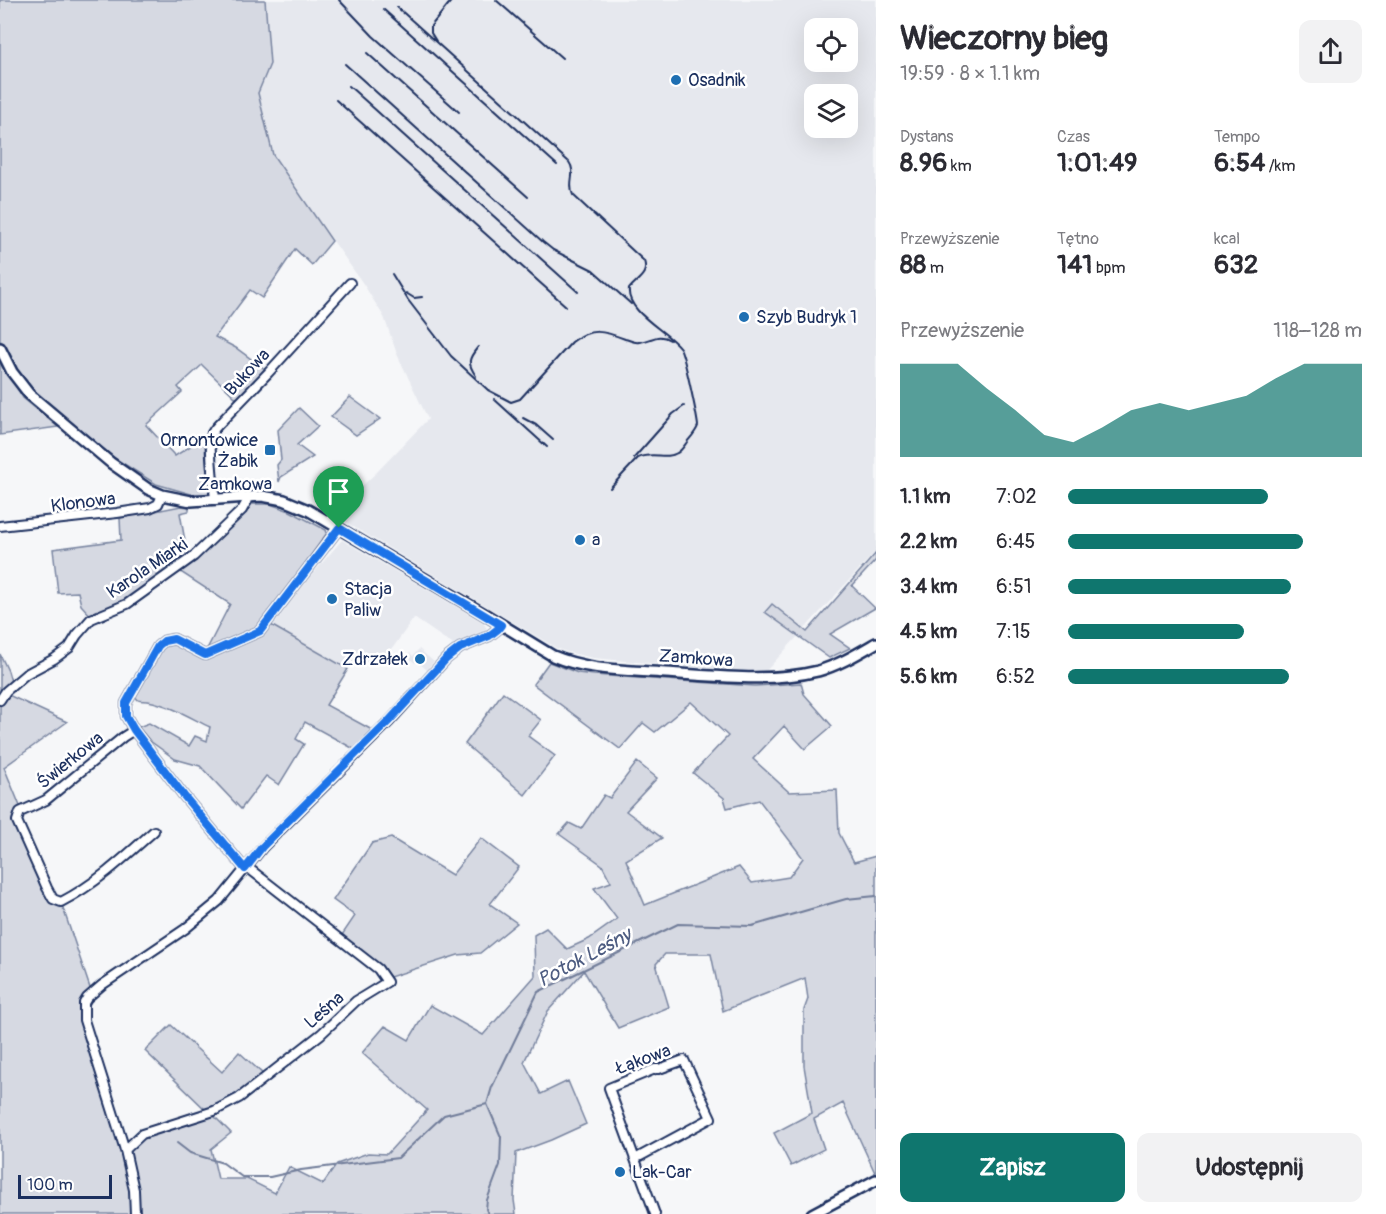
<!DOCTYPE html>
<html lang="pl">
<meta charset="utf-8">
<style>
:root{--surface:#fff;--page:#f2f2f3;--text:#2b2b33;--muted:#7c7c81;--accent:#0f766e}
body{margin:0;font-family:Pangolin,sans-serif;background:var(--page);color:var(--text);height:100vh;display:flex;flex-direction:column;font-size:22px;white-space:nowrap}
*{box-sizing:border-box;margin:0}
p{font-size:20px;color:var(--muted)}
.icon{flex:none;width:33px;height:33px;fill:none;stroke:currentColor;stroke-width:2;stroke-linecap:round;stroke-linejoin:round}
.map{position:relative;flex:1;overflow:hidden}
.sheet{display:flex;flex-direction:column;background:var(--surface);width:510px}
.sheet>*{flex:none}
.tools{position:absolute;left:804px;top:18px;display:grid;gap:12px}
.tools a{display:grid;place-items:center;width:54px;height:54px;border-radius:12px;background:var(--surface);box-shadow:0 6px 24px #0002;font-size:30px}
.scale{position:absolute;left:18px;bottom:15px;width:94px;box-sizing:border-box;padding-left:6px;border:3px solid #1b2f5e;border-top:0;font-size:16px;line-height:21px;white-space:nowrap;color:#1b2f5e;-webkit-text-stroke:4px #fff;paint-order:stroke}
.pin{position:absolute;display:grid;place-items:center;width:51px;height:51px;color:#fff;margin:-62px -26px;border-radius:50% 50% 50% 0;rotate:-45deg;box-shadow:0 0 6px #0007}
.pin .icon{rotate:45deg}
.round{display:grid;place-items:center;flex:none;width:63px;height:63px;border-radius:12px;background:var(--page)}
.head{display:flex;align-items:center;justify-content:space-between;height:102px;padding:0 24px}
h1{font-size:33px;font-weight:700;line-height:45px}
.metrics{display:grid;grid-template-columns:repeat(3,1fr);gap:9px;height:102px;padding:6px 24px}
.metrics div{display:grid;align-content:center}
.metrics b{font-size:26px;font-weight:700}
.metrics small{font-size:16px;font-weight:400}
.metrics p{font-size:16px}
.chart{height:168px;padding:12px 24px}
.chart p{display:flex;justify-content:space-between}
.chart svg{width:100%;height:108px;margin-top:6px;fill:var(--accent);opacity:.7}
.button{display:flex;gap:12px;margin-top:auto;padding:12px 24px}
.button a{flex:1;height:69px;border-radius:12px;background:var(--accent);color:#fff;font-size:24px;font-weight:700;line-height:69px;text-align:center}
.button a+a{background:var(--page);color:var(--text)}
ul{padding:0 24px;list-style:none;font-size:20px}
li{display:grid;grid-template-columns:96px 72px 1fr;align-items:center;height:45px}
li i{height:15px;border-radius:8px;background:var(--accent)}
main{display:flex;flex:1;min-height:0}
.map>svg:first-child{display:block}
.built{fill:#e6e8ee;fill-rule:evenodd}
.green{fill:#d6d9e2;stroke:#7884a0;stroke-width:1.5}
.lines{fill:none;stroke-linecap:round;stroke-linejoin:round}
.stream{stroke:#707c99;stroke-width:2}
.minor-casing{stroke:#1b2f5e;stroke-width:12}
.tertiary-casing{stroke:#1b2f5e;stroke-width:14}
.minor{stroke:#fff;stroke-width:8}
.tertiary{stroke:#fff;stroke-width:9}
.rail{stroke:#1b2f5e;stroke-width:2}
.route-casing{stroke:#fff;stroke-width:12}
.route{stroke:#1a73e8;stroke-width:8}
.poi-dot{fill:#1f6fb2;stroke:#fff;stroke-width:2}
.labels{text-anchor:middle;stroke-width:5;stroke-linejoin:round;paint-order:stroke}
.poi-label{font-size:18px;fill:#1b2f5e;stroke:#fff;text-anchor:start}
.street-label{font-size:18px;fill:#1b2f5e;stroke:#fff}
.water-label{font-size:20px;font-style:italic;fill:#4d5c81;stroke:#fff}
</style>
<main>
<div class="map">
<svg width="876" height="1214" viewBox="0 0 876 1214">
<rect width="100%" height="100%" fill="#f6f7f9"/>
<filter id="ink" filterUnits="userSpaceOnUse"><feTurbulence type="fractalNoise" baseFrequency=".0167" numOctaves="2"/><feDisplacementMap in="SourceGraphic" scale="12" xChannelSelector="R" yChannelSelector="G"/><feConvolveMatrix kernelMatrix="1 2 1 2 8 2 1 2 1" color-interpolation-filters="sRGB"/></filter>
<g filter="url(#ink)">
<g class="built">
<path d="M 265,0 L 876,0 L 876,551 L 765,672 L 750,670 L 724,670 L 593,658 L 567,652 L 558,649 L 332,514 L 377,472 L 428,419 L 397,354 L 384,317 L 364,285 L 273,155 L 258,93 L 270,64 ZM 814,28 L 848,28 L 848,62 L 814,62 ZM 814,94 L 848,94 L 848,128 L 814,128 Z"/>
<path d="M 342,540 L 483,622 L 487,629 L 455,646 L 414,618 L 389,653 L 348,669 L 269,624 Z"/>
<path d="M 419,649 L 434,662 L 427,670 L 417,661 L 415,663 L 407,656 L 410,653 L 413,656 Z"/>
</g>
<g class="green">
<path d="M 0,0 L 265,0 L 270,64 L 258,93 L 273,155 L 332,241 L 312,265 L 295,249 L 262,298 L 250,290 L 215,337 L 236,348 L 266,370 L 237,399 L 202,365 L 178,387 L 182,392 L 146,425 L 175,456 L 206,436 L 207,438 L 206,447 L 211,489 L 208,494 L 191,494 L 156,484 L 116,459 L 33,393 L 16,371 L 0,340 Z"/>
<path d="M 0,360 L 23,398 L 58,427 L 0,435 Z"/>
<path d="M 350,397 L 380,419 L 356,435 L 331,417 Z"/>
<path d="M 299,408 L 318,426 L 297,445 L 313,457 L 281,477 L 279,482 L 277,465 L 281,460 L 278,430 Z"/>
<path d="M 252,504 L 270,504 L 290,511 L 326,530 L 327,533 L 258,629 L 206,651 L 230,604 L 179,571 L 198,558 L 200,554 Z"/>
<path d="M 181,506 L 189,507 L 189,511 L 180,513 L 188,558 L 123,604 L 92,617 L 81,605 L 78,592 L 58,593 L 53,549 L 121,540 L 120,518 Z"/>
<path d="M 876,553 L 876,560 L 852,586 L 875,608 L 830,634 L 850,648 L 829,658 L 765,612 L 772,604 L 807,632 Z"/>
<path d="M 269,624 L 348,669 L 326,705 L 374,731 L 354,749 L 305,722 L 296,739 L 304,744 L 279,785 L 266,776 L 241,809 L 200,766 L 175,759 L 150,741 L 138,727 L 149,723 L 189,746 L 195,736 L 207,741 L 210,727 C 191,718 170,705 148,701 C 140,700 138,703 134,694 L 158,651 L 166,644 L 173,642 L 201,657 Z"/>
<path d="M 0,654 L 8,671 L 12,685 L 6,694 L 67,722 L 4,767 L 22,811 L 17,821 L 47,888 L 61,902 L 92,994 L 83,1010 L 124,1149 L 142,1134 L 213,1115 L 231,1133 L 211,1149 L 218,1179 L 247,1179 L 275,1193 L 289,1167 L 323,1184 L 337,1164 L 368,1153 L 387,1154 L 427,1110 L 362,1053 L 385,1026 L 409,1040 L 430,1005 L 483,1035 L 535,976 L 534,935 L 546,928 L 567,949 L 589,939 L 617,919 L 594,888 L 611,882 L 602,865 L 559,834 L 569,823 L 581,829 L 604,795 L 610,798 L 637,762 L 657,778 L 626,811 L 662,838 L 626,860 L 645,905 L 739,867 L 752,883 L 789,877 L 803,858 L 759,800 L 727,808 L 724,798 L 693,773 L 728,736 L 691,702 L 655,732 L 643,723 L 620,749 L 533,684 L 549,662 L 578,673 L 594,675 L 755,686 L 801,683 L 804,694 L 832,726 L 805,749 L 784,726 L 753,759 L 789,792 L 837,790 L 839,833 L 854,862 L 876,856 L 876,1175 L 843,1103 L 814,1119 L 824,1149 L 791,1166 L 774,1133 L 812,1113 L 804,1066 L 804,1010 L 808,999 L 805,978 L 723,1011 L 711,954 L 665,954 L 656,964 L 669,1007 L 618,1028 L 584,971 L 548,1011 L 524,1062 L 541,1094 L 568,1081 L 586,1124 L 551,1140 L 516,1153 L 514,1200 L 516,1214 L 0,1214 Z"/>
<path d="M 503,692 L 541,720 L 528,736 L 555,756 L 525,795 L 465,744 Z"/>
<path d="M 391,838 L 452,875 L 481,838 L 519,867 L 490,904 L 517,923 L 480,953 L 458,955 L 390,977 L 342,935 L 355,916 L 333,900 L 372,843 Z"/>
<path d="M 171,1025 L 222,1072 L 239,1052 L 264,1075 L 237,1096 L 207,1111 L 145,1051 Z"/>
</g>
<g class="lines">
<g class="stream">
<path d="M 487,1104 L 501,1137 L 500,1165 L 487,1200 L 486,1209 L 488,1214"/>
<path d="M 177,1143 L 190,1153 L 223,1163 L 242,1177 L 270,1177 L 301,1170 L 398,1158 L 444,1115 L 487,1104 L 492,1087 L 538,992 L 678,924 L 752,926 L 846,899 L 876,896"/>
</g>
<g class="minor-casing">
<g id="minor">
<path d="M 215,500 C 214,486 208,444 212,433 C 213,431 217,426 218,425 L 268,373 L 350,283"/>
<path d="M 0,526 L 117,513 L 150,508 L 158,504 L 162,495"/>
<path d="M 0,700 L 6,691 L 26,674 L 54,659 L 69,648 L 77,635 L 91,619 L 127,604 L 194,556 L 242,510 L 246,503 L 248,496"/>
<path d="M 134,730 L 123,737 L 46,800 L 20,812 L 17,821 L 47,888 L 53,899 L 61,902 C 96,884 125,857 154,831"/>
<path d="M 245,869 L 184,796 L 134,730 L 126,716 L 126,703 L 158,646 L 164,641 L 174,639 L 205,655 L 260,631 L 339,528"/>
<path d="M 125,1150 L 142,1134 L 214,1111 L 239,1098 L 321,1034 L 356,1001 L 387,982 L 378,969 L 247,867"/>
<path d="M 635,1159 L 711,1118 L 684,1060 L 659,1069 L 655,1069 L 609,1088 L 655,1214"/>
<path d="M 135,1214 L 134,1190 L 125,1150 L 84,1020 L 84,1003 L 87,998 L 102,985 L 185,929 L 219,901 L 263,847 L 389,722 L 446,659 L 460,648 L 489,636 L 498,629 L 501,625"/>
</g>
</g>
<g class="tertiary-casing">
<g id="tertiary">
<path d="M 0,348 L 12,372 L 29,394 L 111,463 L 148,489 L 162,495 L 191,501 L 262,496 L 284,500 L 308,510 L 486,615 L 553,656 C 588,671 628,670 666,673 C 716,676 769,683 818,671 C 839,665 857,654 876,643"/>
<path d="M 812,1214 L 876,1180"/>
</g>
</g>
<use href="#minor" class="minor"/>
<use href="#tertiary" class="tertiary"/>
<g class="rail">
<path d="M 339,0 L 373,36 L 459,112"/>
<path d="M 496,0 L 562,58"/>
<path d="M 397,7 L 569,162 C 577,173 567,183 573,195 L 644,261 C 649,275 637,279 629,289 C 626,312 667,331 680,348 C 684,354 697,416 698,426 C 696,432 691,437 687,442 C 684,446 681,451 677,453 C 666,460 652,451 638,458 L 610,488"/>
<path d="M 383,9 L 557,165"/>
<path d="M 436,41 L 431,33 L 431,26 L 452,0"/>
<path d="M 367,53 L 528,197"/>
<path d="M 345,64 L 543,242 L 553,250 L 593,270 L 631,304"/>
<path d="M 349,86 L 578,292"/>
<path d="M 336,100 L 566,306"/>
<path d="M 392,274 L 408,300 L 451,356 L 488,390 L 511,402 L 520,399 L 572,342 C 591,327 604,331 625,339 C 630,340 634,343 639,342 C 652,341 657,332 670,340"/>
<path d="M 406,293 L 414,298 L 422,297"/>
<path d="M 476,376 C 467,363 468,359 478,347"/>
<path d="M 494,399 L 547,447"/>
<path d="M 523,418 L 536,425 L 553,440"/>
<path d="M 634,458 L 673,414 L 684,406"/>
</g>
</g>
</g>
<g class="lines" filter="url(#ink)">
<g class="route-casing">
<path id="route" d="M 339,528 L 501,625 L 498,629 L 489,636 L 460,648 L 446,659 L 388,722 L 262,847 L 245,869 L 184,796 L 134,730 L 126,716 L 126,703 L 158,646 L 164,641 L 174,639 L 205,655 L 260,631 Z"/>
</g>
<use href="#route" class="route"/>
</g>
<g class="poi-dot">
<circle cx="676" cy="80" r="6"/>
<circle cx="744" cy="317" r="6"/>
<rect x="264" y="444" width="12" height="12" rx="3"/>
<circle cx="580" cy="540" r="6"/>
<circle cx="332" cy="599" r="6"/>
<circle cx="420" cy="659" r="6"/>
<circle cx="620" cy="1172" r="6"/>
</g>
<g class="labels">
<g class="poi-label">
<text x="688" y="86">Osadnik</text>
<text x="756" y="323">Szyb Budryk 1</text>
<text x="258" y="446" text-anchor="end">Ornontowice<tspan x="258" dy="21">Żabik</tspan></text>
<text x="592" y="546">a</text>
<text x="344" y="595">Stacja<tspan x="344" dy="21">Paliw</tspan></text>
<text x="408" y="665" text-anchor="end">Zdrzałek</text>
<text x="632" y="1178">Lak-Car</text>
</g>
<g class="street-label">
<text transform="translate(247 372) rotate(-47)" y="6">Bukowa</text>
<text x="235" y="490">Zamkowa</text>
<text transform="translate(83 502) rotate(-7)" y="6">Klonowa</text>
<text transform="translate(147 568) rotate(-34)" y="6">Karola Miarki</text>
<text transform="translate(696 658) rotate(4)" y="6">Zamkowa</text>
<text transform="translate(70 760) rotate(-39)" y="6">Świerkowa</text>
<text transform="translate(324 1010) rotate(-41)" y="6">Leśna</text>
<text transform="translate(643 1059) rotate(-20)" y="6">Łąkowa</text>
</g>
<g class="water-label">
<text transform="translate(584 957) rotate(-28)" y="7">Potok Leśny</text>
</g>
</g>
</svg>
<div class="tools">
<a><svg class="icon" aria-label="locate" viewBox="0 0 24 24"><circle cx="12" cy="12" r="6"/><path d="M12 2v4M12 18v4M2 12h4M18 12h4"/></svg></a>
<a><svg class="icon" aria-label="layers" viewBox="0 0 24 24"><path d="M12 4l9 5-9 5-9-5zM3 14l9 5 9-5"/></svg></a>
</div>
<div class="scale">100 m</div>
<div class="pin" style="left:339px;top:528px;background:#1e9e55"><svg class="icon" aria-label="arrive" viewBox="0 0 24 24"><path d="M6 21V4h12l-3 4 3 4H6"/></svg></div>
</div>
<section class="sheet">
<div class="head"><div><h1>Wieczorny bieg</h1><p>19:59 · 8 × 1.1 km</p></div><a class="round"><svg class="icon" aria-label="share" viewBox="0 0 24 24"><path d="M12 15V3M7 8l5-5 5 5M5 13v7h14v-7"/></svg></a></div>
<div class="metrics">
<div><p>Dystans</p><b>8.96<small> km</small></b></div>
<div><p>Czas</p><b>1:01:49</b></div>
<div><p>Tempo</p><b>6:54<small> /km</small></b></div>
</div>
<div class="metrics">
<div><p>Przewyższenie</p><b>88<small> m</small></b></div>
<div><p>Tętno</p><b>141<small> bpm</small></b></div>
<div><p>kcal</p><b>632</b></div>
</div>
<div class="chart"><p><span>Przewyższenie</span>118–128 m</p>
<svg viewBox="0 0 160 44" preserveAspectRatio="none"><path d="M0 44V6L10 6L20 6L30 16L40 25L50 35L60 38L70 32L80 25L90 22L100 25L110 22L120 19L130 12L140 6L150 6L160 6V44z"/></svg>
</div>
<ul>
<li><b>1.1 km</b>7:02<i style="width:68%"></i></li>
<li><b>2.2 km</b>6:45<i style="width:80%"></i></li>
<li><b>3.4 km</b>6:51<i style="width:76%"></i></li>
<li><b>4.5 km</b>7:15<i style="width:60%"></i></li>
<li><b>5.6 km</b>6:52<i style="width:75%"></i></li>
</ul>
<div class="button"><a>Zapisz</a><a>Udostępnij</a></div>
</section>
</main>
